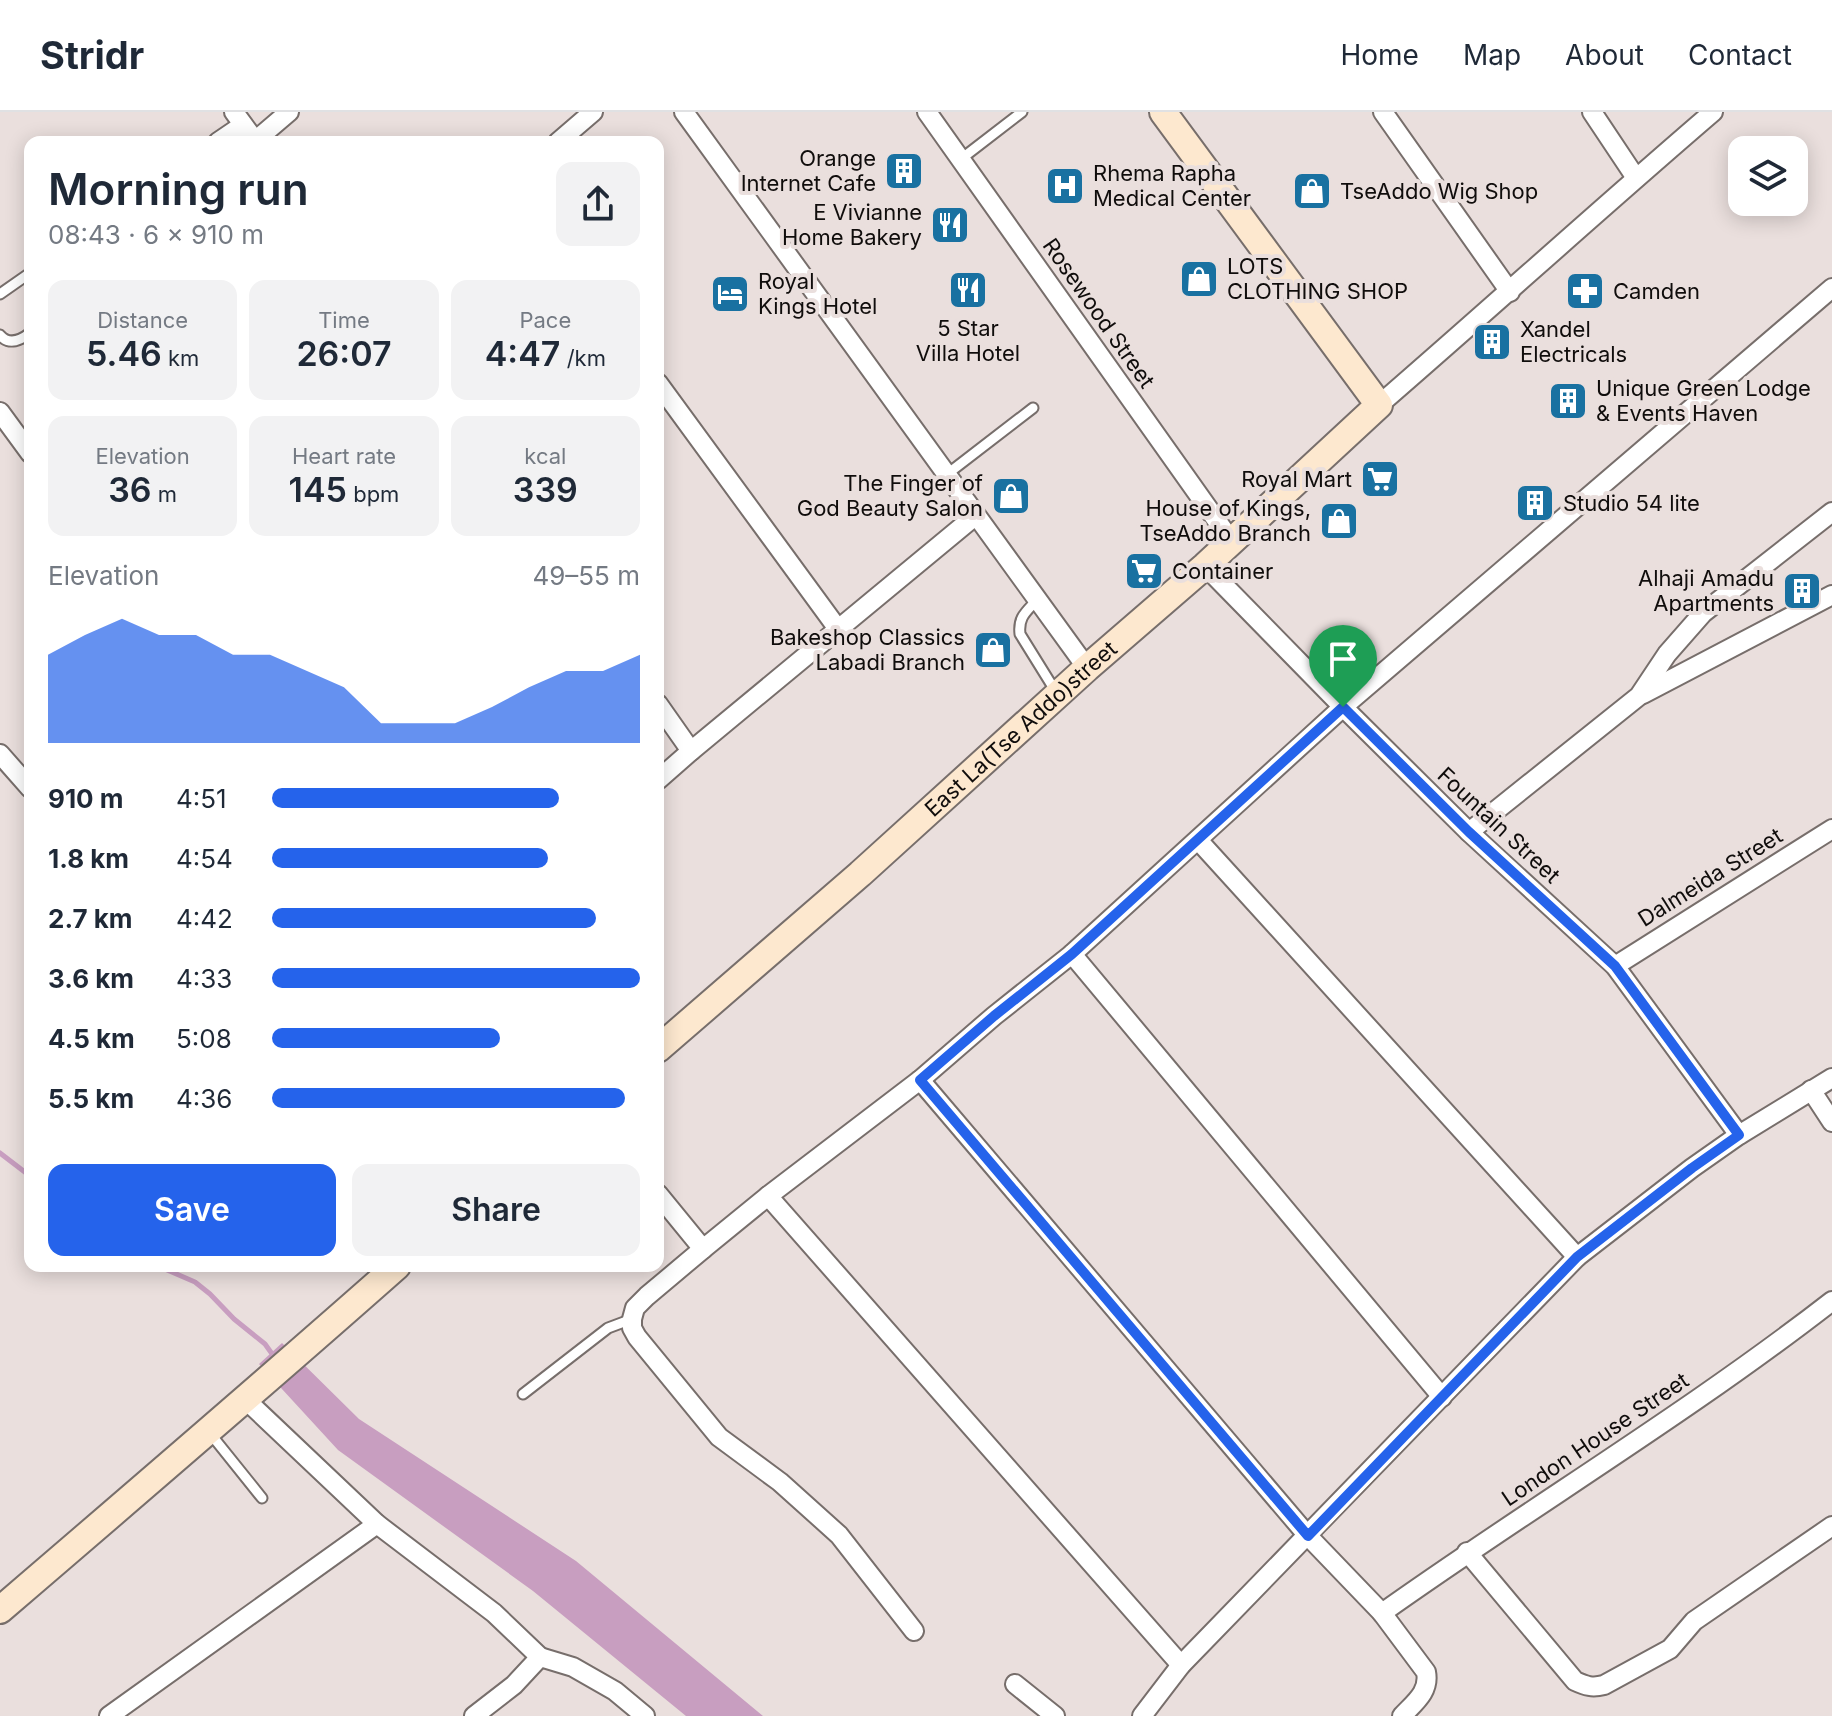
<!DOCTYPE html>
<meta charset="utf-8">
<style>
:root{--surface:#fff;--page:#f2f2f3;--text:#1f2937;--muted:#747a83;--line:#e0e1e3;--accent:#2563eb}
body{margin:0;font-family:Inter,sans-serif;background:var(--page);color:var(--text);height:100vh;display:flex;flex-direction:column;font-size:30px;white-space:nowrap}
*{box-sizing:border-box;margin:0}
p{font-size:26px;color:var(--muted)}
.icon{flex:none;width:44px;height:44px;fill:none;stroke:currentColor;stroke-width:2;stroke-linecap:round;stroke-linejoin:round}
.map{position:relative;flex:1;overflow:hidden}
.side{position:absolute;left:24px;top:24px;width:640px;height:1136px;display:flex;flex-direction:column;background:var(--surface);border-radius:16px;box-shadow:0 4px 20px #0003}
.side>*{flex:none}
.tools{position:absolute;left:1728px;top:24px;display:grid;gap:16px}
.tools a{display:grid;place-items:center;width:80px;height:80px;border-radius:16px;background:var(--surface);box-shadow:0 4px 20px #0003;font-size:40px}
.pin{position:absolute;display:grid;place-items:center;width:68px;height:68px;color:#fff;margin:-82px -34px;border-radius:50% 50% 50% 0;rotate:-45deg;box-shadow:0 0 8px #0007}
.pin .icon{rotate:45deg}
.round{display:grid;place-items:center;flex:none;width:84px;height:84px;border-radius:16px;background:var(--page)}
.head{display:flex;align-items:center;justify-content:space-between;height:136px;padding:0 24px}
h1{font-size:44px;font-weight:600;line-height:60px}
.metrics{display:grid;grid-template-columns:repeat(3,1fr);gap:12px;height:136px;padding:8px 24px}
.metrics div{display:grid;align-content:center;border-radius:16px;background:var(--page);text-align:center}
.metrics b{font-size:34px;font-weight:600}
.metrics small{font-size:22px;font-weight:400}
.metrics p{font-size:22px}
.chart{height:224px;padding:16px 24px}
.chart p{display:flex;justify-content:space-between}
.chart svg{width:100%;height:144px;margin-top:8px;fill:var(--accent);opacity:.7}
.action{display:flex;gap:16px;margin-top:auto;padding:16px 24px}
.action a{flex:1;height:92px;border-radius:16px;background:var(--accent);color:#fff;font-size:32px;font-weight:600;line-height:92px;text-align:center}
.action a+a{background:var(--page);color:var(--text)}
ul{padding:0 24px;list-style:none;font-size:26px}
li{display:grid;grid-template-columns:128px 96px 1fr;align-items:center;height:60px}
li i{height:20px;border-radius:10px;background:var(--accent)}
header{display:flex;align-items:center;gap:48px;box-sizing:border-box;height:112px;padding:0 40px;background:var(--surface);border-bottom:2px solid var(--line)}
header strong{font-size:38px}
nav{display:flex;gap:44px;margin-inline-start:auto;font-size:28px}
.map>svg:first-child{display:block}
.water{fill:#c89ec0}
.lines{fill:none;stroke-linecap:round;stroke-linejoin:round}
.stream{stroke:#c89ec0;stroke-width:5}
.lane-casing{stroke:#776e6b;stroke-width:13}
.street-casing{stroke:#776e6b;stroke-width:22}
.secondary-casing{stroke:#776e6b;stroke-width:30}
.lane{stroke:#fff;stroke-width:9}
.street{stroke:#fff;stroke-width:18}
.secondary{stroke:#fde8cf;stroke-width:26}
.route-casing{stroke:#fff;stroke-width:16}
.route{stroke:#2563eb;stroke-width:10}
.labels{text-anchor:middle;stroke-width:8;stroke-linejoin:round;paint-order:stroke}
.poi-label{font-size:22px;fill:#100d0c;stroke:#eadfdd;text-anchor:start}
.street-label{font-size:22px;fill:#100d0c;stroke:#eadfdd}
</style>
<header>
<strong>Stridr</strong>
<nav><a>Home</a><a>Map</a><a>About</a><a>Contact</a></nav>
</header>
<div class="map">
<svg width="1832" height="1604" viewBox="0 0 1832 1604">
<rect width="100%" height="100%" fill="#eadfdd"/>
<path class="water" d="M 282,1231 L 359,1307 L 576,1449 L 763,1604 L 686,1604 L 533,1479 L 338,1338 L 259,1252 Z"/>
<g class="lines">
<g class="stream">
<path d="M 0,1041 L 30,1064"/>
<path d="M 158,1154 L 195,1170 L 210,1182 L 234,1207 L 265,1232 L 275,1246"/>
</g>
<g class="lane-casing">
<g id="lane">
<path d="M 961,47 L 1022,0"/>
<path d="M 0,182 L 30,161"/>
<path d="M 0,223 C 9,234 21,228 30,221"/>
<path d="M 946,363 L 1033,296"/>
<path d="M 1037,488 C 1026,500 1018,505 1020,522 L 1056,580"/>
<path d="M 523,1282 L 608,1216 L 632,1207"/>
<path d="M 209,1320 L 262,1386"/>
</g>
</g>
<g class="street-casing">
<g id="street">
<path d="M 234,0 L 256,30"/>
<path d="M 684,0 L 1087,556"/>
<path d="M 927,0 L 1232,430"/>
<path d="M 1383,0 L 1510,180"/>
<path d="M 1592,0 L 1636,66"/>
<path d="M 255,29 L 289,0"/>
<path d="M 218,30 L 243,13"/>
<path d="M 558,30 L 593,0"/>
<path d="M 658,271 L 838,517"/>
<path d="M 1379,293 C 1491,196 1601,96 1713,0"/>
<path d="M 0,300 L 30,341"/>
<path d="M 1205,454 L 1343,595 L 1469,720 L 1615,854 L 1739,1023"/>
<path d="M 1643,582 L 1832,483"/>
<path d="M 658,592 L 691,639"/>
<path d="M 0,642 L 30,676"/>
<path d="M 658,668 L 691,639 L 975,404"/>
<path d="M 1469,720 L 1639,584 L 1667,542 L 1703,501 L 1832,400"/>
<path d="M 1198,728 L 1577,1145"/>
<path d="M 1072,842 L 1442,1285"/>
<path d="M 1615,854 L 1832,717"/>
<path d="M 920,968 L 1308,1424 L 1382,1501 L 1426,1560 C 1430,1580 1414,1591 1402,1604"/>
<path d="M 1811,978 L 1832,1010"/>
<path d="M 658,1082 L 703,1137 L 768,1084 L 920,968 L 994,904 L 1072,842 L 1343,595 L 1832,176"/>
<path d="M 768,1084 L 1181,1553"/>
<path d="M 703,1137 L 647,1184 L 635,1196 L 632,1207 L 632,1216 L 637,1225 L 719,1325 L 780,1370 L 839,1423 L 914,1519"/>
<path d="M 245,1287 L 377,1412 L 494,1501 L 540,1545 L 514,1573 L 474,1604"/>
<path d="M 1467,1440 L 1575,1569 C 1586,1574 1592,1576 1604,1573 L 1670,1537 L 1694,1509 L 1832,1414"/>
<path d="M 1382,1501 C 1531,1395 1688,1301 1832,1189"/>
<path d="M 540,1545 L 573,1555 L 615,1579 L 645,1604"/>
<path d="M 1015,1572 L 1055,1604"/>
<path d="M 109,1604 L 377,1412"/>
<path d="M 1142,1604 L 1181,1553 L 1577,1145 L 1692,1056 L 1739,1023 L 1832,966"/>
</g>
</g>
<g class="secondary-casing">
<g id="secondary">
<path id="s1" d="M 658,937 L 860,762 L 1087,556 L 1205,454 L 1379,293 L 1163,0"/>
<path d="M 0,1498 C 133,1384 266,1270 397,1154"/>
</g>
</g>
<use href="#lane" class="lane"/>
<use href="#street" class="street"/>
<use href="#secondary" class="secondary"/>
</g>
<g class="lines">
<g class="route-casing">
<path id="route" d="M 1343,595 L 1469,720 L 1615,854 L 1739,1023 L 1692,1056 L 1577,1145 L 1308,1424 L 920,968 L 994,904 L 1072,842 Z"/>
</g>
<use href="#route" class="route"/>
</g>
<defs>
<g id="building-square" transform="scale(2)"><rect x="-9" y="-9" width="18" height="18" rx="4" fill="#1971a1" stroke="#eadfdd"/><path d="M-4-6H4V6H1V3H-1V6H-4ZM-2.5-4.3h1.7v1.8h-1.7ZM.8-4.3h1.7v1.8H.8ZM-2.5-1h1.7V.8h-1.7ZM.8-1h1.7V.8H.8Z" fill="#fff"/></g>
<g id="hospital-square" transform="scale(2)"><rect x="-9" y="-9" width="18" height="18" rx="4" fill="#1971a1" stroke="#eadfdd"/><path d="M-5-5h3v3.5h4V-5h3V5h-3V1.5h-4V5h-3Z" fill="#fff"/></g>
<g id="shop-square" transform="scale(2)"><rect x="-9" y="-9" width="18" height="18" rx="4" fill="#1971a1" stroke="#eadfdd"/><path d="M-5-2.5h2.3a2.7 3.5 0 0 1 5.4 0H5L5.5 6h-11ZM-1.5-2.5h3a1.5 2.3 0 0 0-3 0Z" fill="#fff"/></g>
<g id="restaurant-square" transform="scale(2)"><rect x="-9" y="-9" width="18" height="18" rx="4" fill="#1971a1" stroke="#eadfdd"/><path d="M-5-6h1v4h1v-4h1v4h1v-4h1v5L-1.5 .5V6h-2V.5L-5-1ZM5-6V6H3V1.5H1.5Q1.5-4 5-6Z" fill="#fff"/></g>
<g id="pharmacy-square" transform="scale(2)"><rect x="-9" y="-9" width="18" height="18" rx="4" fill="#1971a1" stroke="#eadfdd"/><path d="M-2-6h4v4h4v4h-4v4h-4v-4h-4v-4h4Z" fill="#fff"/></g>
<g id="hotel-square" transform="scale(2)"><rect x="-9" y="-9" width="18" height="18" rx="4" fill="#1971a1" stroke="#eadfdd"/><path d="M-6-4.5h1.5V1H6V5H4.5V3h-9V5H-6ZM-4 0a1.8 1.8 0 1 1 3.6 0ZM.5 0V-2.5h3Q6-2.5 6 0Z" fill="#fff"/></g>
<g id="supermarket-square" transform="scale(2)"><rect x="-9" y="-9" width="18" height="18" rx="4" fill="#1971a1" stroke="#eadfdd"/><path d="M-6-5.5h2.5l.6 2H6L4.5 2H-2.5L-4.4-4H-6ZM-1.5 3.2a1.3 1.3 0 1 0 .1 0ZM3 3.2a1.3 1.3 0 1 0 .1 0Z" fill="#fff"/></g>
</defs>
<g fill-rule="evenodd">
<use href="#building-square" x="904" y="59"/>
<use href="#hospital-square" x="1065" y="74"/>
<use href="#shop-square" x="1312" y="79"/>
<use href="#restaurant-square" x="950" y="113"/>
<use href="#shop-square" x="1199" y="167"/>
<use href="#restaurant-square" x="968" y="178"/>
<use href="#pharmacy-square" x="1585" y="179"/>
<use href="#hotel-square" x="730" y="182"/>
<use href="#building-square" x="1492" y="230"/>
<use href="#building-square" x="1568" y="289"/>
<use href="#supermarket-square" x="1380" y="367"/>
<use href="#shop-square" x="1011" y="384"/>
<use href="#building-square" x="1535" y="391"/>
<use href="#shop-square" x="1339" y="409"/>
<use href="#supermarket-square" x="1144" y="459"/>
<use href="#building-square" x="1802" y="479"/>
<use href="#shop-square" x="993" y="538"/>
</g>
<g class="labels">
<g class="poi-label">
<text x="876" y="54" text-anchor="end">Orange<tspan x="876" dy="25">Internet Cafe</tspan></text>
<text x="1093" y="69">Rhema Rapha<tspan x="1093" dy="25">Medical Center</tspan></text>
<text x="1340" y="87">TseAddo Wig Shop</text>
<text x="922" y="108" text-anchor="end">E Vivianne<tspan x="922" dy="25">Home Bakery</tspan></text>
<text x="1227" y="162">LOTS<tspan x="1227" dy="25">CLOTHING SHOP</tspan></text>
<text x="758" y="177">Royal<tspan x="758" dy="25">Kings Hotel</tspan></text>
<text x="1613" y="187">Camden</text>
<text x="968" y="224" text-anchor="middle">5 Star<tspan x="968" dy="25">Villa Hotel</tspan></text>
<text x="1520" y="225">Xandel<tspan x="1520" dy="25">Electricals</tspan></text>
<text x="1596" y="284">Unique Green Lodge<tspan x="1596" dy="25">&amp; Events Haven</tspan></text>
<text x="1352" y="375" text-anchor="end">Royal Mart</text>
<text x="983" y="379" text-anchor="end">The Finger of<tspan x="983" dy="25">God Beauty Salon</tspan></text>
<text x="1563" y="399">Studio 54 lite</text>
<text x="1311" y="404" text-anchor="end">House of Kings,<tspan x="1311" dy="25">TseAddo Branch</tspan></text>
<text x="1172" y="467">Container</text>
<text x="1774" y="474" text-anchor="end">Alhaji Amadu<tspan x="1774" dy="25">Apartments</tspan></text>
<text x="965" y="533" text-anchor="end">Bakeshop Classics<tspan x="965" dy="25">Labadi Branch</tspan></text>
</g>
<g class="street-label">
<text transform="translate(1099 201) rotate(55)" y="8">Rosewood Street</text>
<text dy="8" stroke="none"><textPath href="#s1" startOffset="484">East La(Tse Addo)street</textPath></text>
<text transform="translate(1499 713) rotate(43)" y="8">Fountain Street</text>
<text transform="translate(1710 765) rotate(-32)" y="8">Dalmeida Street</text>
<text transform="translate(1595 1327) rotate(-34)" y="8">London House Street</text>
</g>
</g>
</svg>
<div class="tools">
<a><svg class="icon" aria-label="layers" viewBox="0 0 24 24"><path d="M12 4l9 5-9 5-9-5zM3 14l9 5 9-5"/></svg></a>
</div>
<div class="pin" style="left:1343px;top:595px;background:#1e9e55"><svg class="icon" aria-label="arrive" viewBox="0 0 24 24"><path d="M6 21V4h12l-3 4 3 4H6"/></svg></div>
<section class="side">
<div class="head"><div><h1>Morning run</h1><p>08:43 · 6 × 910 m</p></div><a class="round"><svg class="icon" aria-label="share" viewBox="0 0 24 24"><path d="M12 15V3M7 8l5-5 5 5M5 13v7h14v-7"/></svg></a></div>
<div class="metrics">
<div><p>Distance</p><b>5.46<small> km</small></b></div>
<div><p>Time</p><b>26:07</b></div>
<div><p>Pace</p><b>4:47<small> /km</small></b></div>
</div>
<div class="metrics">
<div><p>Elevation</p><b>36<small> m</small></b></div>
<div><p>Heart rate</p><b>145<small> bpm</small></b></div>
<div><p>kcal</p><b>339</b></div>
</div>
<div class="chart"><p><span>Elevation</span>49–55 m</p>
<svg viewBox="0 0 160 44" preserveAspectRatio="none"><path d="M0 44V17L10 11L20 6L30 11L40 11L50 17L60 17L70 22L80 27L90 38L100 38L110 38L120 33L130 27L140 22L150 22L160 17V44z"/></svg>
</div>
<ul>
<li><b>910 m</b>4:51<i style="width:78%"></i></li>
<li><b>1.8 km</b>4:54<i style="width:75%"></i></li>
<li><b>2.7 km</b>4:42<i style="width:88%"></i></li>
<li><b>3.6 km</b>4:33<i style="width:100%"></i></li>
<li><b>4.5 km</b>5:08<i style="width:62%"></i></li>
<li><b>5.5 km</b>4:36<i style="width:96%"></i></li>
</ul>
<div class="action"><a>Save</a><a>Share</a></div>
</section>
</div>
